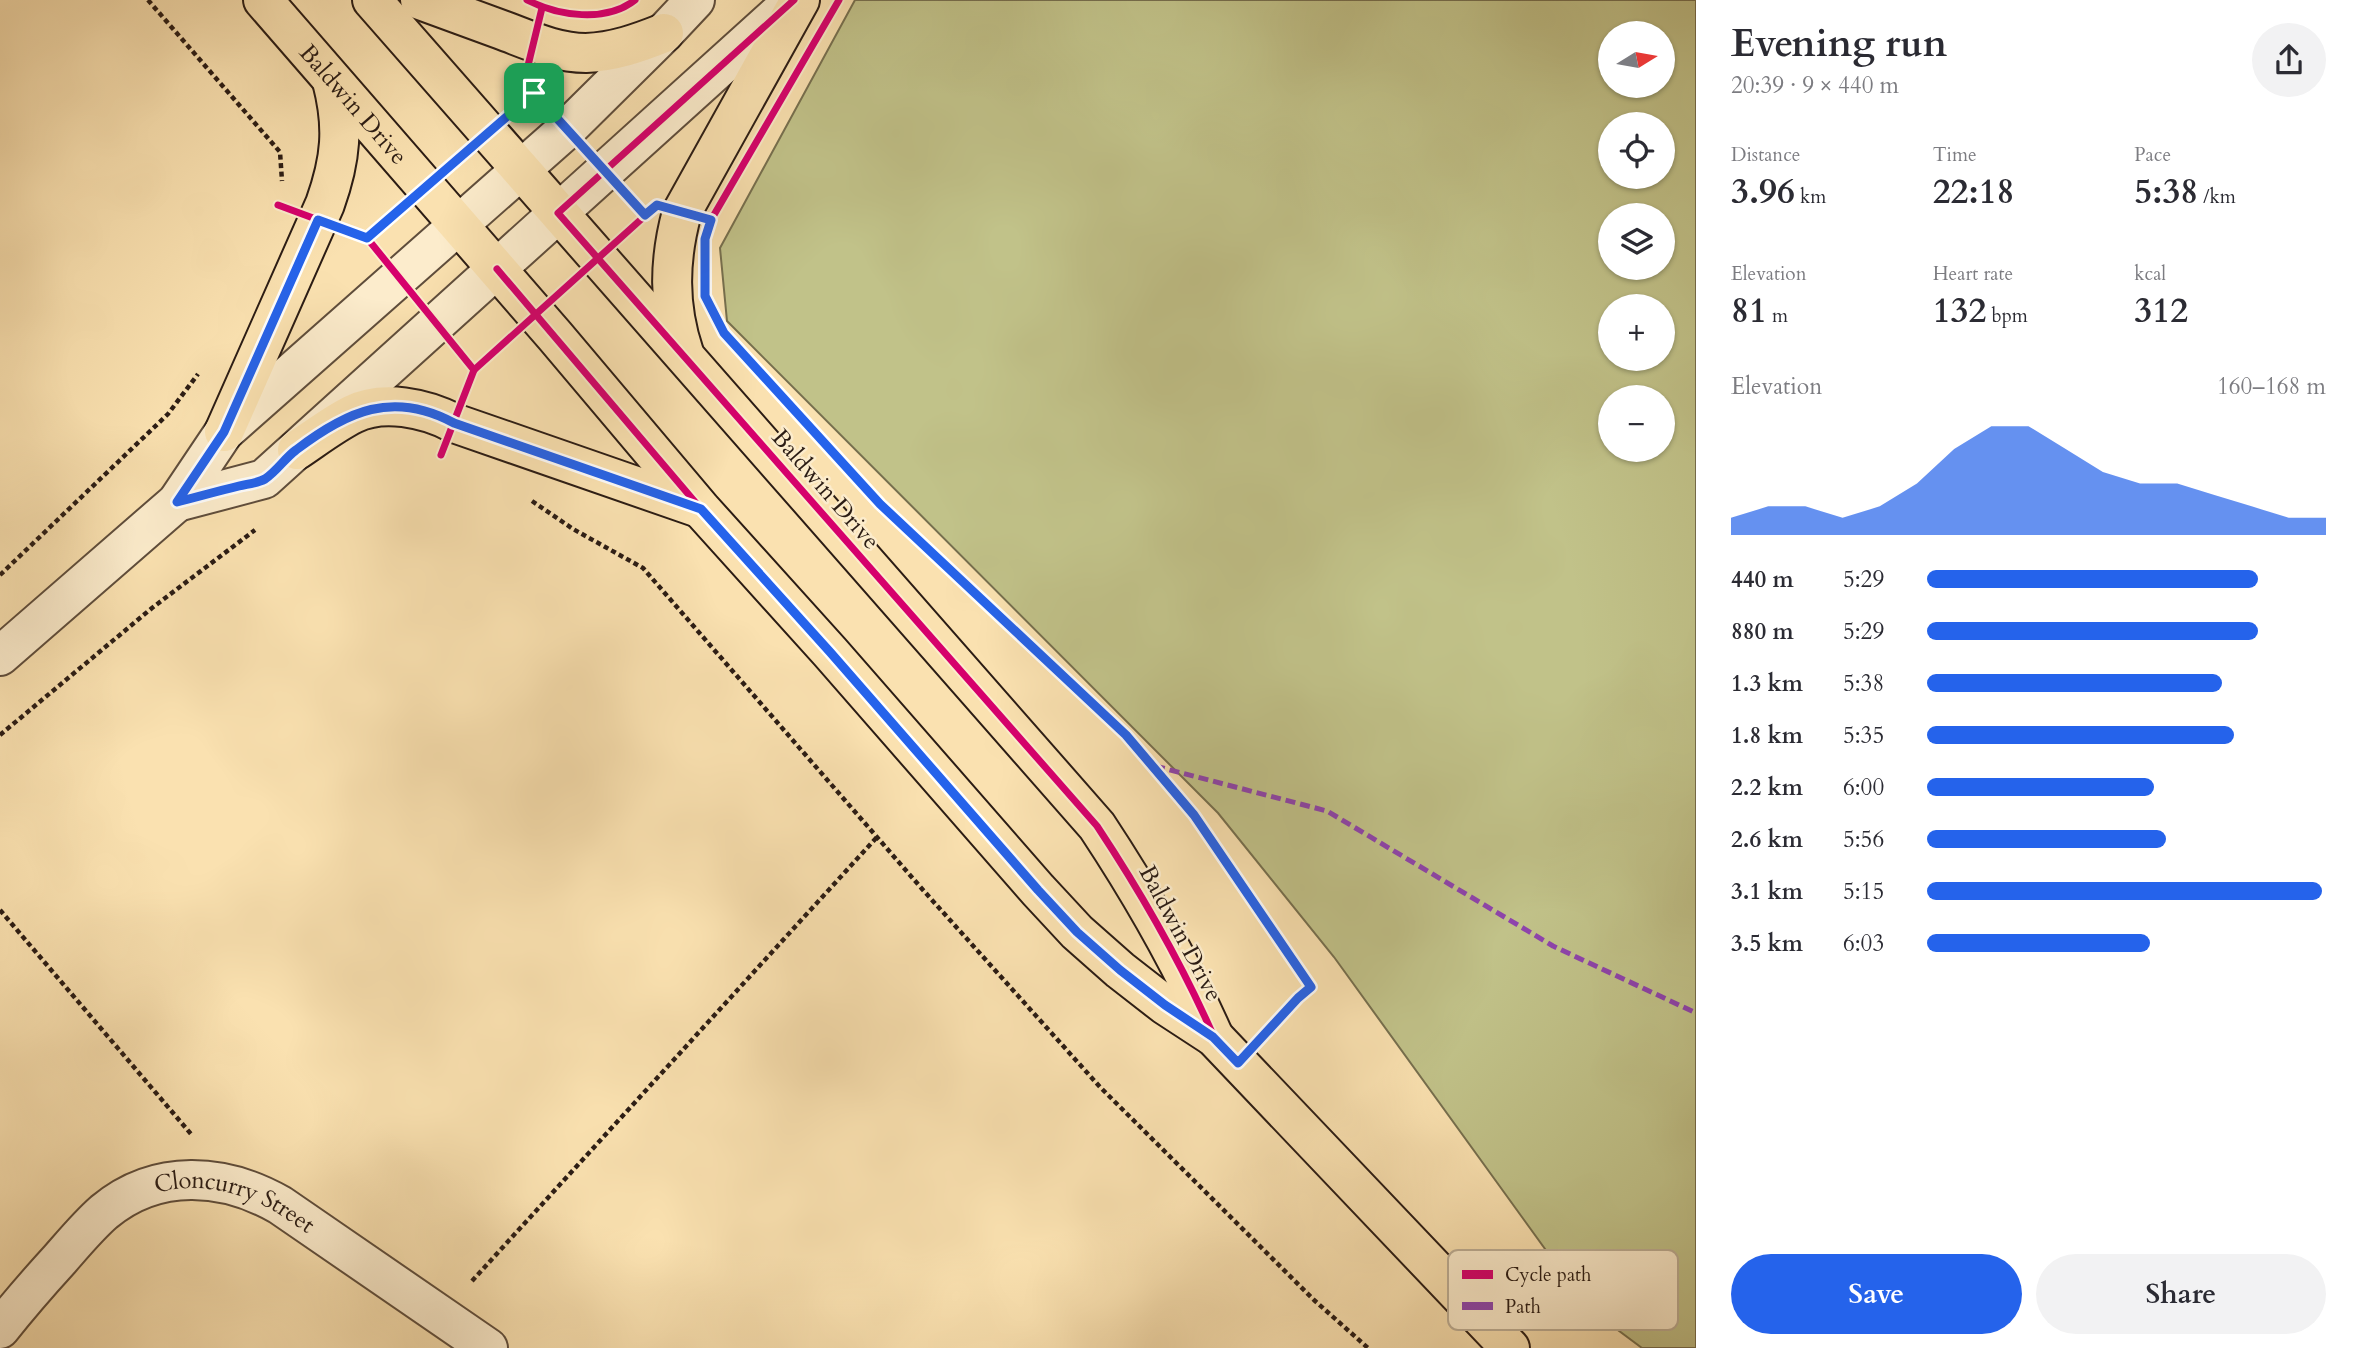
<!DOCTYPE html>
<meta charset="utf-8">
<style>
:root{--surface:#fff;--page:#f2f2f3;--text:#2b2b33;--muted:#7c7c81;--accent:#2563eb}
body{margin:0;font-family:Cardo,serif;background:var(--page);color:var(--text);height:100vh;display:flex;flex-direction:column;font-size:26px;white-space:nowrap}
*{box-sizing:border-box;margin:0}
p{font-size:23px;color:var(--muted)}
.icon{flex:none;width:38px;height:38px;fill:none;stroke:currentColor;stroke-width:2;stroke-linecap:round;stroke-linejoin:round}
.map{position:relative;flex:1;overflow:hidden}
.drawer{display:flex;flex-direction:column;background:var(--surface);width:665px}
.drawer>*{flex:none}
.needle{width:46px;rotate:79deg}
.fabs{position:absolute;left:1598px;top:21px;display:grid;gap:14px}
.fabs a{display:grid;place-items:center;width:77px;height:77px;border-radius:50%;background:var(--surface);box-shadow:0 2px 5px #0004;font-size:35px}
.pin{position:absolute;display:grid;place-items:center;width:60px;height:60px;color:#fff;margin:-30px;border-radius:14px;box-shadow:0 4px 10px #0006}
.round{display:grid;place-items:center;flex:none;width:74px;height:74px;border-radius:37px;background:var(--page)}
.head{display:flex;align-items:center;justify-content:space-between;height:119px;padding:0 35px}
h1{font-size:38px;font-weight:600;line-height:52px}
.figures{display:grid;grid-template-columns:repeat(3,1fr);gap:10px;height:119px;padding:7px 35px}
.figures div{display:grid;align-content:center}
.figures b{font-size:35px;font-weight:600}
.figures small{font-size:19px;font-weight:400}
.figures p{font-size:19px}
.chart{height:196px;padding:14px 35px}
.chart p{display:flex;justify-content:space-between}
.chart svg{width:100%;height:126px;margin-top:7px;fill:var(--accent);opacity:.7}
.primary-button{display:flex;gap:14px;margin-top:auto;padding:14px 35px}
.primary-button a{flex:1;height:80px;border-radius:42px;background:var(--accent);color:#fff;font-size:28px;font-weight:600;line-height:80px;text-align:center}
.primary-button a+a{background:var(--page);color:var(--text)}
ul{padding:0 35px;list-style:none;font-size:23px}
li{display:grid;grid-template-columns:112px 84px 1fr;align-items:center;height:52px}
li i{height:18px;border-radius:9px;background:var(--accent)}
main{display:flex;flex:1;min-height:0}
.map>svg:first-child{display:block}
.green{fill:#c1c289;stroke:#766f4e;stroke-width:2;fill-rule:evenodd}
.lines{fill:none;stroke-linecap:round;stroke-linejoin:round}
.minor-casing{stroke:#5f4d3b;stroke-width:42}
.major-casing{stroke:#2b1c14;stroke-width:42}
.path{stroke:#2b1c14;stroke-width:4.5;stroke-dasharray:5 3.5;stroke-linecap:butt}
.minor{stroke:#fceccc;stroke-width:38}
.major{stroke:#fae1b0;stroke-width:38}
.quiet{stroke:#8e44ad;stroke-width:5;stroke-dasharray:10 5;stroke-linecap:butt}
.cycleway-casing{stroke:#fceccc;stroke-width:11}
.cycleway{stroke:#d6006c;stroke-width:7}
.route-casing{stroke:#fff;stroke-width:14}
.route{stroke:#2563eb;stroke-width:9}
.labels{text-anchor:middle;stroke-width:5;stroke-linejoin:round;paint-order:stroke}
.street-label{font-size:24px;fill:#2b1c14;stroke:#fceccc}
.key{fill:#fceccc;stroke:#bdae95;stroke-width:2}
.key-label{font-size:19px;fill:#2b1c14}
</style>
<main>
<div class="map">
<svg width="1696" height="1348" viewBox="0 0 1696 1348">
<rect width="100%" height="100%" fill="#fae1b0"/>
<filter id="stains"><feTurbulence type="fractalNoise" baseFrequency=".00286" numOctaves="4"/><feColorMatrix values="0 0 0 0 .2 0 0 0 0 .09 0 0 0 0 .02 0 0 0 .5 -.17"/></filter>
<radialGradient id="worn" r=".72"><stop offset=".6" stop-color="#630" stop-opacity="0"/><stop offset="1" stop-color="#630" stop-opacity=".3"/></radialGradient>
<path class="green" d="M 855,0 L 1696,0 L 1696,1348 L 1642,1348 L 1587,1307 L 1334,957 L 1218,813 L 727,321 L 720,248 ZM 1610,33 L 1662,33 L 1662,86 L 1610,86 ZM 1610,124 L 1662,124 L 1662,177 L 1610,177 ZM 1662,215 L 1662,268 L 1610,268 L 1610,215 ZM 1610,306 L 1662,306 L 1662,359 L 1610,359 ZM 1610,397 L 1662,397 L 1662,450 L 1610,450 Z"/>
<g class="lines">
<g class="minor-casing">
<g id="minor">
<path d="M 177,502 L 264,479 L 794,0"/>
<path d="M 0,656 L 177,502 L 224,432 L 567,129 L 664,33 L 695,0"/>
<path id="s1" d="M 0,1329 C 19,1305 39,1282 60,1259 C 74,1243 88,1226 104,1212 C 157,1168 224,1173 280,1205 L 488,1348"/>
</g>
</g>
<g class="major-casing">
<g id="major">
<path id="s2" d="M 263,0 L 555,336 L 701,509 L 830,652 L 1038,890 L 1077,932 L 1120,970 L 1165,1005 L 1214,1037 L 1510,1348"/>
<path d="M 372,0 L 1097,826 C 1142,894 1181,962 1214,1037"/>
<path d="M 420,0 C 447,10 475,20 502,30 C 529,40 556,53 586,53 C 614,52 639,43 664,33"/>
<path d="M 684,353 C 668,305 669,260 682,212 L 800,0"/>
<path d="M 224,432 L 325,204 C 341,159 344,127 332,81"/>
<path d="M 297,450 C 315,438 333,424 353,414 C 383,399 425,408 454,423 L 699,508"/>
</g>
</g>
<g class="path">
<path d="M 148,0 L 280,152 L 282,181"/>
<path d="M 532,501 L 573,529 L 643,568 L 923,890 L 1100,1087 L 1314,1300 L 1368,1348"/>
<path d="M 0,575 L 168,414 L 198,374"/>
<path d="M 0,735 L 152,608 L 255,530"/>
<path d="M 0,910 L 191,1134"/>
<path d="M 472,1281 L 877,837"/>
</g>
<use href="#minor" class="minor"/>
<use href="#major" class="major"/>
<path class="quiet" d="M 1155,766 L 1327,811 L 1553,946 L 1696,1013"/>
<g class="cycleway-casing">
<g id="cycleway">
<path d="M 527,0 C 558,16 606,23 635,0"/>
<path d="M 794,0 L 558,213 L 1097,826 C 1142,894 1181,962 1214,1037"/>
<path d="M 839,0 L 711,220 L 705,239 L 705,296 L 724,333 L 880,504 L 1126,735 L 1194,815 L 1311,987 L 1298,998 L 1239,1063"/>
<path d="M 542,8 L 524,82 L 645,215"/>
<path d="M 278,205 L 367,238 L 474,370"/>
<path d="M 367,238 L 534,93"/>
<path d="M 497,269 L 701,509 L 830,652 L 1038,890 L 1077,932 L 1120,970 L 1165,1005 L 1214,1037"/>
<path d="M 441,455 L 474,370 L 657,205 L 711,220"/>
</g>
</g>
<use href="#cycleway" class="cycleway"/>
</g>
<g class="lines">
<g class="route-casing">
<path id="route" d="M 534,93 L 645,215 L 657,205 L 711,220 L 705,239 L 705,296 L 724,333 L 880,504 L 1126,735 L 1194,815 L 1311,987 L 1298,998 L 1238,1063 L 1213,1037 L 1165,1005 L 1120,970 L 1077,932 L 1038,890 L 830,652 L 701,509 L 454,423 C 393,390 347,411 296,450 C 285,458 277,471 265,479 C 258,483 247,484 239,486 C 218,491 197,497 177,502 L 224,432 L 318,220 L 367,238 Z"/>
</g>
<use href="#route" class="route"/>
</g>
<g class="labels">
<g class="street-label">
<text dy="8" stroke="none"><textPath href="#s2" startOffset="138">Baldwin Drive</textPath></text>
<text transform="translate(826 489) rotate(49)" y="8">Baldwin Drive</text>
<text transform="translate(1181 933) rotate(62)" y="8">Baldwin Drive</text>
<text dy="8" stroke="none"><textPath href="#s1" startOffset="299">Cloncurry Street</textPath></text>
</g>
</g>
<rect x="1448" y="1250" width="230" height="80" rx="10" class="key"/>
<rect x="1462" y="1270" width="31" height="9" fill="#d6006c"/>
<rect x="1462" y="1302" width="31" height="8" fill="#8e44ad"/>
<g class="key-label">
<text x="1505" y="1281">Cycle path</text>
<text x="1505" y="1313">Path</text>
</g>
<rect width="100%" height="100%" filter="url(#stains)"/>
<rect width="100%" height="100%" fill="url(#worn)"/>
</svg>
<div class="fabs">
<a><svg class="needle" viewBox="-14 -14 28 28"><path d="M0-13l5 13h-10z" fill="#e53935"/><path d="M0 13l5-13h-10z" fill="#7c7c81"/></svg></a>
<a><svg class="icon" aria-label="locate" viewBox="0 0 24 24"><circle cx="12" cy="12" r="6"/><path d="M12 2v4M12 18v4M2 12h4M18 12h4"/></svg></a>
<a><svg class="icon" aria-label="layers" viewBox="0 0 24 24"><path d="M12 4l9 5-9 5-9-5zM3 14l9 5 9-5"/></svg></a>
<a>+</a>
<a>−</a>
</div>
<div class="pin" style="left:534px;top:93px;background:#1e9e55"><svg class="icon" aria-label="arrive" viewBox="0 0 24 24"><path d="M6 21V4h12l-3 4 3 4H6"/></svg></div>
</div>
<section class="drawer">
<div class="head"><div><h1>Evening run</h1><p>20:39 · 9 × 440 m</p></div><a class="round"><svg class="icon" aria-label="share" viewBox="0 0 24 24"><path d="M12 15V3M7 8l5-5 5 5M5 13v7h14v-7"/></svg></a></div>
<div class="figures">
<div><p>Distance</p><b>3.96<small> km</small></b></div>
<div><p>Time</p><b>22:18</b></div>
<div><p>Pace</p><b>5:38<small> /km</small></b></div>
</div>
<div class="figures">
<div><p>Elevation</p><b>81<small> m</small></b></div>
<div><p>Heart rate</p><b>132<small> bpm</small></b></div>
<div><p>kcal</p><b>312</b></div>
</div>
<div class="chart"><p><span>Elevation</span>160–168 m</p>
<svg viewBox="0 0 160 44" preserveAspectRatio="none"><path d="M0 44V38L10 34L20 34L30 38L40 34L50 26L60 14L70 6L80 6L90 14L100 22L110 26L120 26L130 30L140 34L150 38L160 38V44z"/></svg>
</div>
<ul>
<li><b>440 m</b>5:29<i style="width:83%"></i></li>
<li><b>880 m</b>5:29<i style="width:83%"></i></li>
<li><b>1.3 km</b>5:38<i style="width:74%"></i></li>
<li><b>1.8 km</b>5:35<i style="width:77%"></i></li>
<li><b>2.2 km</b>6:00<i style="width:57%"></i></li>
<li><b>2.6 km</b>5:56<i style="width:60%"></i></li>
<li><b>3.1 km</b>5:15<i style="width:99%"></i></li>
<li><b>3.5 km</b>6:03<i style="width:56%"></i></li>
</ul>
<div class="primary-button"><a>Save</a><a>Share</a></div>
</section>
</main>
